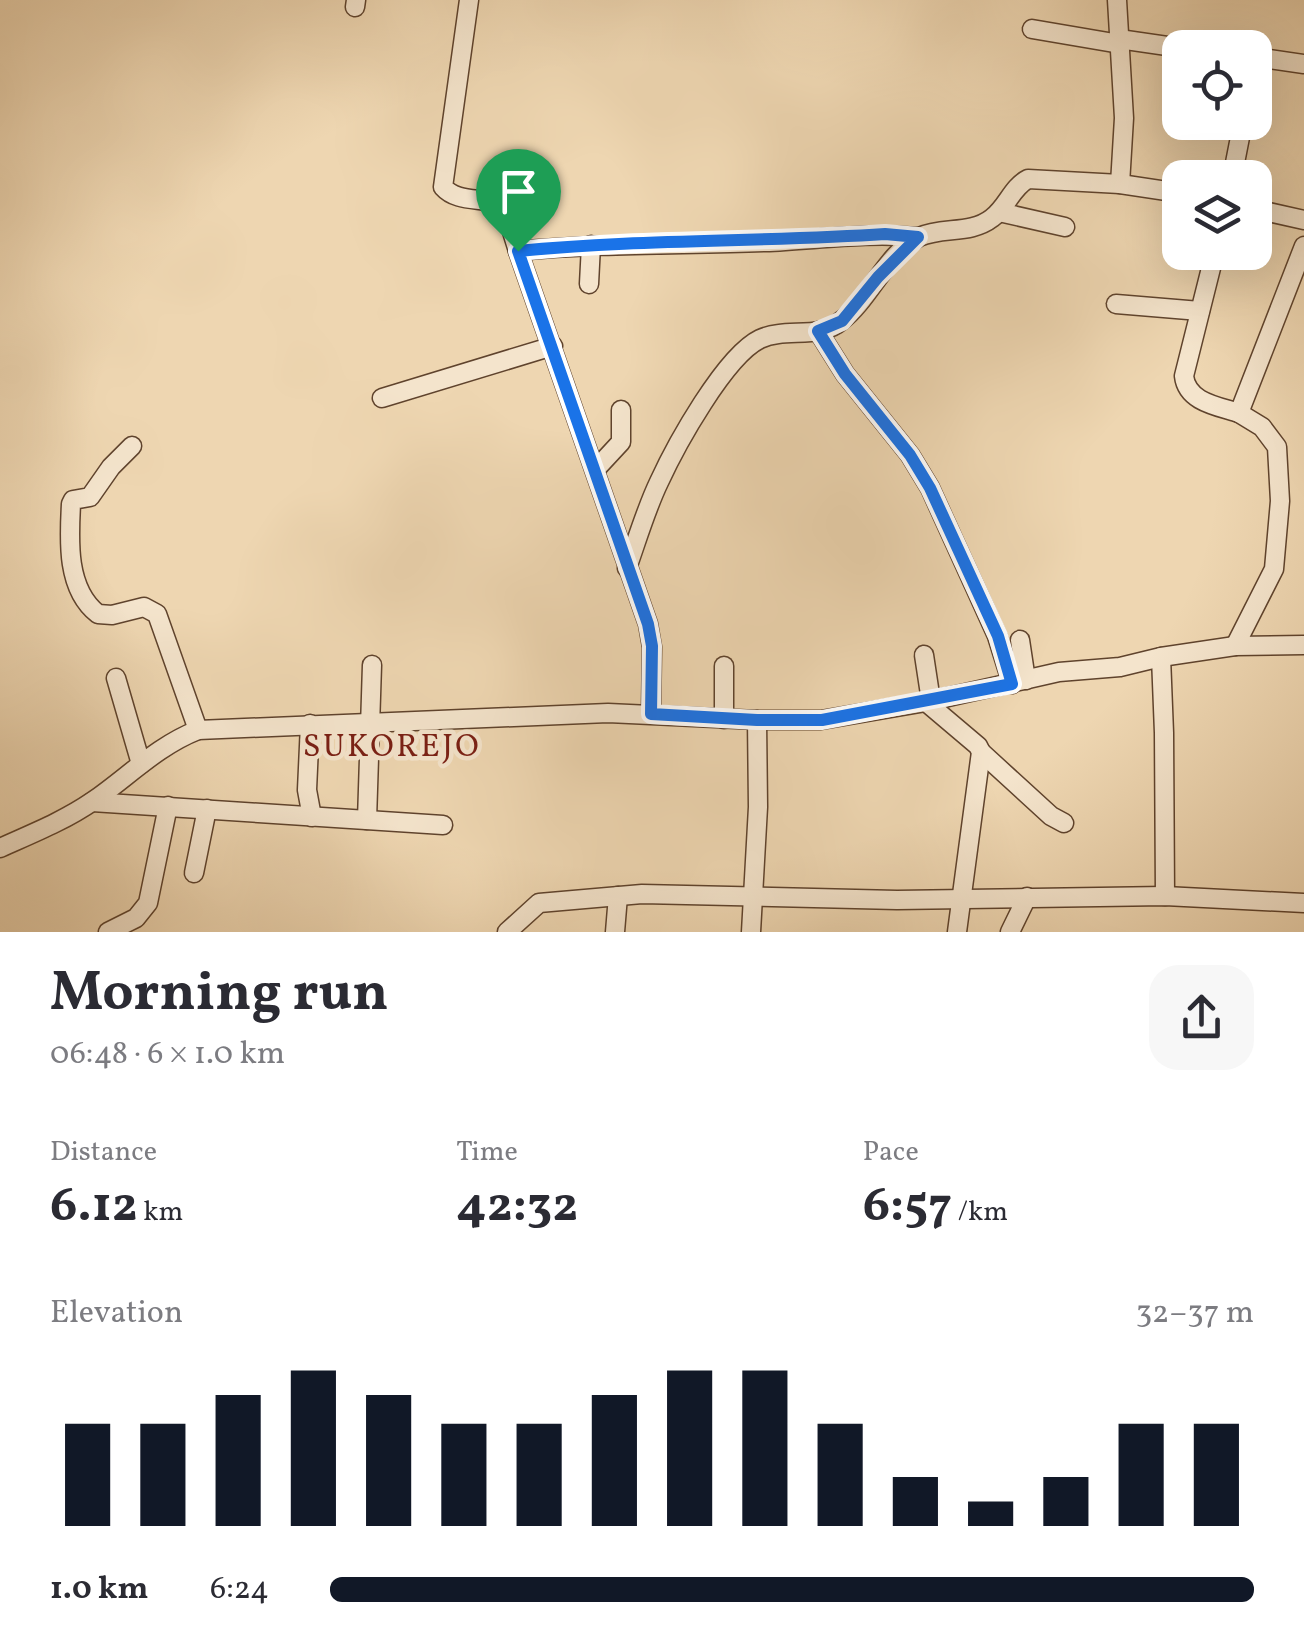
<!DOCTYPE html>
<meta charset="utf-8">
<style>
:root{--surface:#fff;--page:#f7f7f7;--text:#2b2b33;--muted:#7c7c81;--accent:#111827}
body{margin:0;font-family:Vollkorn,serif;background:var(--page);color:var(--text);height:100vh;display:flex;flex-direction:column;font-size:38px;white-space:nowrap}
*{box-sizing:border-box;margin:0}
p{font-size:32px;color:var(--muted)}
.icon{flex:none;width:55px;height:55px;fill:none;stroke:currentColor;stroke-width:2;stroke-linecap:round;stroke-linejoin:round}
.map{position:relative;height:932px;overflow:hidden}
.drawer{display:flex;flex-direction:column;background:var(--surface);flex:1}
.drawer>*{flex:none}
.fabs{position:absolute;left:1162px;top:30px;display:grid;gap:20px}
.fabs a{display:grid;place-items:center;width:110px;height:110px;border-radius:20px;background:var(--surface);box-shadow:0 10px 40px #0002;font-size:50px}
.pin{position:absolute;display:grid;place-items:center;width:85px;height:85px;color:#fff;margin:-102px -42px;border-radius:50% 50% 50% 0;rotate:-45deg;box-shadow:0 0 10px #0007}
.pin .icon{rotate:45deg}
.round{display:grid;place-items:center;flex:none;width:105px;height:105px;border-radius:30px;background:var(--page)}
.head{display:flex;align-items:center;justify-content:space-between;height:170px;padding:0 50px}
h1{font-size:55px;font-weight:700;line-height:75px}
.figures{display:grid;grid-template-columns:repeat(3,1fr);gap:15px;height:170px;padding:10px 50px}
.figures div{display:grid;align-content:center}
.figures b{font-size:50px;font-weight:700}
.figures small{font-size:28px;font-weight:400}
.figures p{font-size:28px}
.chart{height:280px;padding:20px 50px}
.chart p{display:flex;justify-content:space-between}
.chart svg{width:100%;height:180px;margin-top:10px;stroke:var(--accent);stroke-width:6}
ul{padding:0 50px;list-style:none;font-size:32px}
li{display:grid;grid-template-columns:160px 120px 1fr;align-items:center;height:75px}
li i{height:25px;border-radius:12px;background:var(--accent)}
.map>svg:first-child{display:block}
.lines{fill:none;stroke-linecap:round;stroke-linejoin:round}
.minor-casing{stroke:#5f432d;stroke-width:21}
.minor{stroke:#f4e4cc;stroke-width:18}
.route-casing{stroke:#fff;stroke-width:20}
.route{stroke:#1a73e8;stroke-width:12}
.labels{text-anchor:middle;stroke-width:9;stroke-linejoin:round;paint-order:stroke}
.quarter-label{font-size:32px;letter-spacing:2.5px;fill:#7a1f14;stroke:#f4e4cc}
</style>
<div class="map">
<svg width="1304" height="932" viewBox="0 0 1304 932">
<rect width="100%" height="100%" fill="#eed6b1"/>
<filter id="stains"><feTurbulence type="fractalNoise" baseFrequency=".002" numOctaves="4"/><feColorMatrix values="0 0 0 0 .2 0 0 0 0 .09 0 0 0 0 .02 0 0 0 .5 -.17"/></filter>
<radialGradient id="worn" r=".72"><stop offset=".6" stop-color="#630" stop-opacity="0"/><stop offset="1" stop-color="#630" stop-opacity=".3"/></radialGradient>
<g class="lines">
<g class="minor-casing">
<g id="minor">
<path d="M 469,0 L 443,187 C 458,204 485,196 504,206 L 518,251 C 601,243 682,245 765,242 C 816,240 867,232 918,237"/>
<path d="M 1117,0 L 1124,118 L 1120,184"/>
<path d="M 355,7 L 356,0"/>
<path d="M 1032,29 L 1120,44"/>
<path d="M 1119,39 L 1181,48"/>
<path d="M 1255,57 L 1304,64"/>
<path d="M 1232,178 L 1243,122"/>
<path d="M 1255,209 L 1304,220"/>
<path d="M 999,212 L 1065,227"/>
<path d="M 518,251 L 648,624 L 652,647 L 651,714"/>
<path d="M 1215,252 L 1184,376 C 1187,402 1217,406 1239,413"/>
<path d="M 589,284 L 591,245"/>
<path d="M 1116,304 L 1200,311"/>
<path d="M 818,331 L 845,374 L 910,455 L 930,488 L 997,636 L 1012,684"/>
<path d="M 382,398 L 553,346"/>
<path d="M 132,446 L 111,467 L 90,497 L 73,500 L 71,504 C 69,540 66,589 98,614 L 112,615 L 144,607 L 157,614 L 198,730"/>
<path d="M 595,470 L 621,442 L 621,410"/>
<path d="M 627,568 C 637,540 646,509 659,482 C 676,445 725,356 760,339 C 786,327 819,340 841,321 C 869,300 887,253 919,237 C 943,226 970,235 992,218 C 1007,207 1012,187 1028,179 L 1120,184 L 1180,193"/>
<path d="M 1020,640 L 1026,680"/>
<path d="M 1235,646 L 1274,569 L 1280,501 L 1277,447 L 1262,427 L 1239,413 L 1304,246"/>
<path d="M 924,655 L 931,701"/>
<path d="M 1161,657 L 1164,733 L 1165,896"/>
<path d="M 116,678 L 141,764"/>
<path d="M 926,702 L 978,746 L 981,752 L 957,932"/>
<path d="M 724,719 L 724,666"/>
<path d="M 310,724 L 307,790 L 312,817"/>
<path d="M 981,752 L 1051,816 L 1064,823"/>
<path d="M 92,802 L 443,825"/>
<path d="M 367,820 L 372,665"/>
<path d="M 0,848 C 31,834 64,821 93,801 C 128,777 157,746 198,730 L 608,713 L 757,720 L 821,720 L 926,702 L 1059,672 L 1120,667 L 1161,657 L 1235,646 L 1304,645"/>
<path d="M 194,873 L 207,809"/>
<path d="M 108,932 L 136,918 L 148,903 L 168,806"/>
<path d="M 507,932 L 539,903 L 642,894 L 897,900 L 1165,896 L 1304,903"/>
<path d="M 615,932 L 618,896"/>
<path d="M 751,932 L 758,807 L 757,720"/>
<path d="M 1010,932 L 1027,897"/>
</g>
</g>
<use href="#minor" class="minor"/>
</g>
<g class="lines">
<g class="route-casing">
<path id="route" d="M 885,234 L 918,237 L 878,277 L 842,321 L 818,331 L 845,374 L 910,455 L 930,488 L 998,636 L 1012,684 L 822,720 L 757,720 L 651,714 L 652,646 L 648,624 L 518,251 C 640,239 763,242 885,234 Z"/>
</g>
<use href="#route" class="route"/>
</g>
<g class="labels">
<g class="quarter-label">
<text x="392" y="756">SUKOREJO</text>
</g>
</g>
<rect width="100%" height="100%" filter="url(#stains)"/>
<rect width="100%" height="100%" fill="url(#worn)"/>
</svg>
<div class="fabs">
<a><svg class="icon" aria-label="locate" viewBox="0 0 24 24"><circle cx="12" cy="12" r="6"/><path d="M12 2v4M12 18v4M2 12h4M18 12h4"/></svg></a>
<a><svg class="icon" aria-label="layers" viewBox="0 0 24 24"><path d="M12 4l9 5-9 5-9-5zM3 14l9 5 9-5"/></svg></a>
</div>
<div class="pin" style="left:518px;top:251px;background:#1e9e55"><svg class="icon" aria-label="arrive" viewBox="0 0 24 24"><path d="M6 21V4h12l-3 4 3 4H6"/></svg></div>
</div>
<section class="drawer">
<div class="head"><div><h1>Morning run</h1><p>06:48 · 6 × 1.0 km</p></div><a class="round"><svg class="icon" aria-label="share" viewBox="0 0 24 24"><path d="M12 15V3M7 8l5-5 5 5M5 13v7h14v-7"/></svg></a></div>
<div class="figures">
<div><p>Distance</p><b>6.12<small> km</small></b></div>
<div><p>Time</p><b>42:32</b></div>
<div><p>Pace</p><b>6:57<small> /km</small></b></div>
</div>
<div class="chart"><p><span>Elevation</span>32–37 m</p>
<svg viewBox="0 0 160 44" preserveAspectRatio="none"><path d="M5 44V19M15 44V19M25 44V12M35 44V6M45 44V12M55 44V19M65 44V19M75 44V12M85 44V6M95 44V6M105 44V19M115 44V32M125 44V38M135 44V32M145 44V19M155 44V19"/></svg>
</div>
<ul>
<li><b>1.0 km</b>6:24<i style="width:100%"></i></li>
</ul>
</section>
